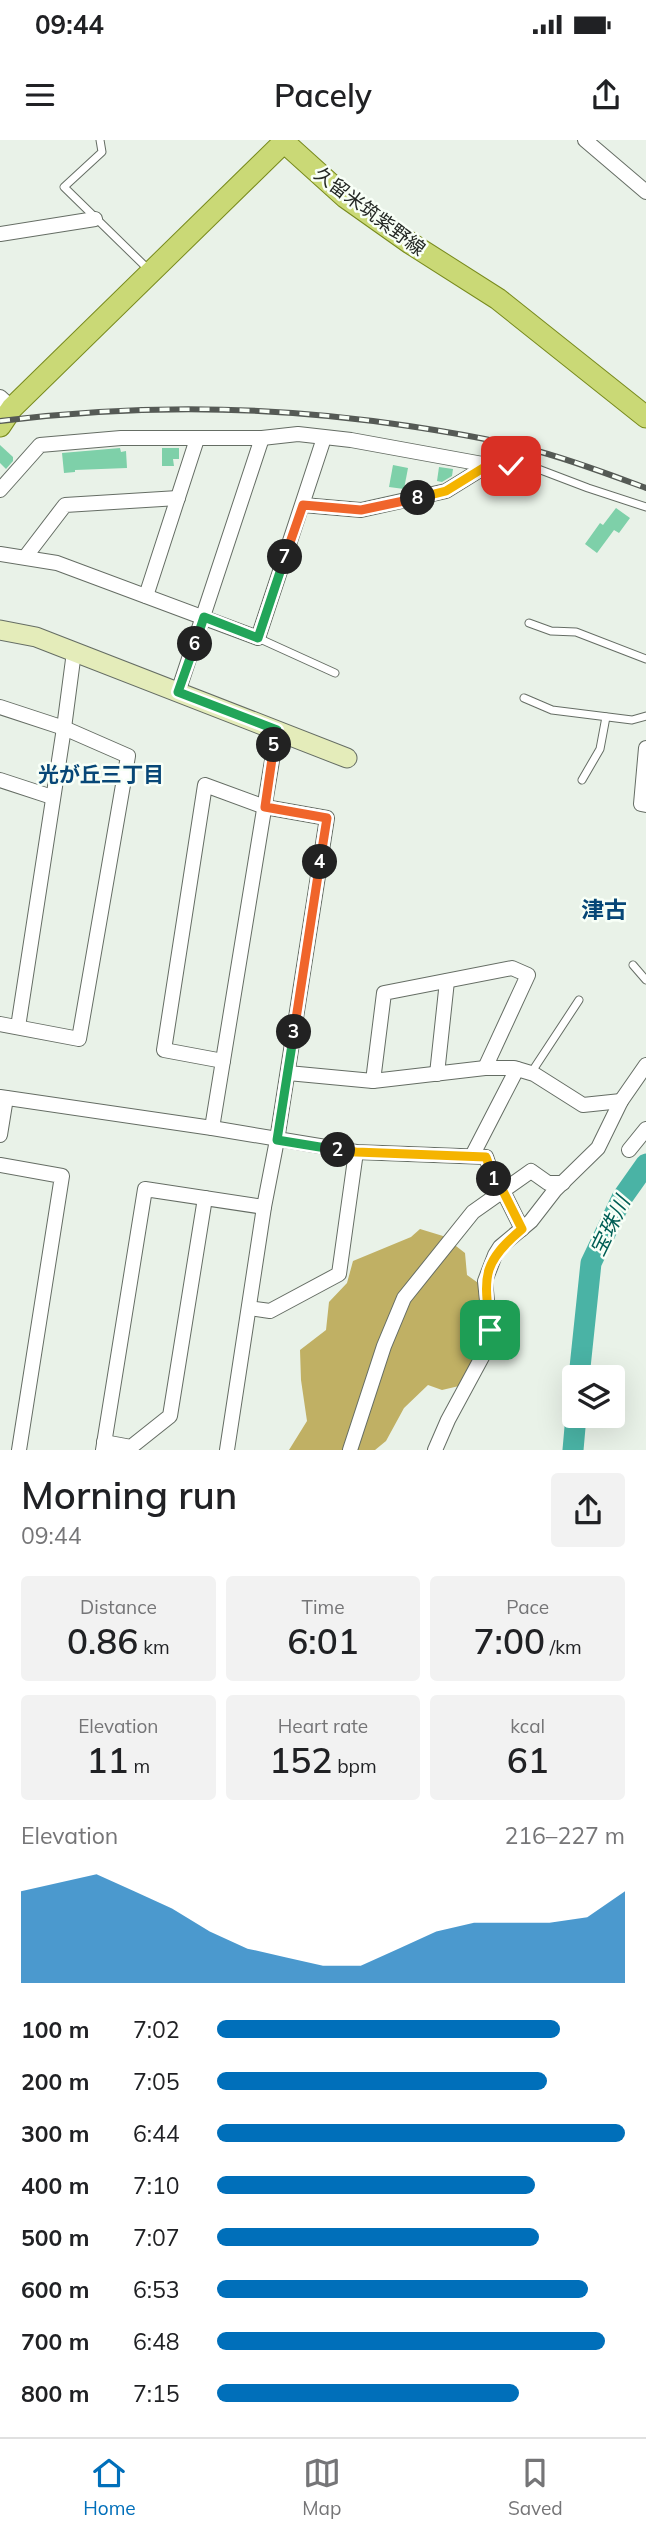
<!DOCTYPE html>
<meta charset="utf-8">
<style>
:root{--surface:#fff;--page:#f2f2f2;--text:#202124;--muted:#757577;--line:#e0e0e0;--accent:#006fba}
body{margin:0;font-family:Mulish,"Noto Sans JP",sans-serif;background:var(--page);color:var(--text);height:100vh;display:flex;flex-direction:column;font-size:26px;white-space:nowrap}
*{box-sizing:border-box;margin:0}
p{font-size:23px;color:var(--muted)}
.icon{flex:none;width:38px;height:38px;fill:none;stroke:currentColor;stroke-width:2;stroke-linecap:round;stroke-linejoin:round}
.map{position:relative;height:1310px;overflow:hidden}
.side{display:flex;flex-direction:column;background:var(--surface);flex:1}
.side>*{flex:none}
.controls{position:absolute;left:562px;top:1225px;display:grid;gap:14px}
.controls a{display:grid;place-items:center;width:63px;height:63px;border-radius:7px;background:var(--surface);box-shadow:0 7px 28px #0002;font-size:35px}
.pin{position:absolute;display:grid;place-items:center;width:60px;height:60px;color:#fff;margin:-30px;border-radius:14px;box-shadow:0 4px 10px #0006}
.km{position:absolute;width:35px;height:35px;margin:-18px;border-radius:50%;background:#222;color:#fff;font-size:19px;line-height:35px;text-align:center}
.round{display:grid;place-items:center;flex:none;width:74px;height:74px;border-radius:7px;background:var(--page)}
.overview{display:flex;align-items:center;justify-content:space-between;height:119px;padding:0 21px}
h1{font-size:38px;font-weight:600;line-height:52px}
.stats{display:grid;grid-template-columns:repeat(3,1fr);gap:10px;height:119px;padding:7px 21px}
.stats div{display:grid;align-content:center;border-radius:7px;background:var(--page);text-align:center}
.stats b{font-size:35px;font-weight:600}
.stats small{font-size:19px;font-weight:400}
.stats p{font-size:19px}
.chart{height:196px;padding:14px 21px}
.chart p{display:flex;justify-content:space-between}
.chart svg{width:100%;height:126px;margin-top:7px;fill:var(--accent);opacity:.7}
ul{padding:0 21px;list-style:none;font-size:23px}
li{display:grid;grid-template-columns:112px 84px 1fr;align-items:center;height:52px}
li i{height:18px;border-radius:9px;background:var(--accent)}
.status{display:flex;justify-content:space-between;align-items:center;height:49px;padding:0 35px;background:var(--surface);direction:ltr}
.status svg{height:19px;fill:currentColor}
header{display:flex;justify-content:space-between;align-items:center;height:91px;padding:0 21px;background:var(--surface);font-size:32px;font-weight:600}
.menu{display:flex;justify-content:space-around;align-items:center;height:98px;border-top:2px solid var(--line);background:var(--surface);font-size:19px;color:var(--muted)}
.menu a{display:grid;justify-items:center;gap:4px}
.menu .current{color:var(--accent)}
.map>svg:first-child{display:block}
.forest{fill:#c0b064}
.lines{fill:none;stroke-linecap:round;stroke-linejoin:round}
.river{stroke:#4ab3a5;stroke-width:21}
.building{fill:#7ed0a9}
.lane-casing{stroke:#656d64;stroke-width:9}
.street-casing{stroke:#656d64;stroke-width:16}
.secondary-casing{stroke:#656d64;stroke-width:21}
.primary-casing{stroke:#788a1d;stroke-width:23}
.lane{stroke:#fff;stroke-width:7}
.street{stroke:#fff;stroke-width:14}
.secondary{stroke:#e4ecba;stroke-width:19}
.primary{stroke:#cad976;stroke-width:21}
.rail-casing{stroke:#555a55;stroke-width:6}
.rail{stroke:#f8fff7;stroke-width:3.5;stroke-dasharray:10;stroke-linecap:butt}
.split-1-casing{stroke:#fff;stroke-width:14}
.split-2-casing{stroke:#fff;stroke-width:14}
.split-3-casing{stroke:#fff;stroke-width:14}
.split-4-casing{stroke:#fff;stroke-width:14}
.split-5-casing{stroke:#fff;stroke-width:14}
.split-6-casing{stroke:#fff;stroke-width:14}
.split-7-casing{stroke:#fff;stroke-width:14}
.split-8-casing{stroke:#fff;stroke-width:14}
.split-9-casing{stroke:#fff;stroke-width:14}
.split-1{stroke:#f5b400;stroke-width:9}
.split-2{stroke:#f5b400;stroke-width:9}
.split-3{stroke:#22a559;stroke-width:9}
.split-4{stroke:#f0652b;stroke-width:9}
.split-5{stroke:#f0652b;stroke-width:9}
.split-6{stroke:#22a559;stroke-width:9}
.split-7{stroke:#22a559;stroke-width:9}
.split-8{stroke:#f0652b;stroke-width:9}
.split-9{stroke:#f5b400;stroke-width:9}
.labels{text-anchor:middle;stroke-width:5;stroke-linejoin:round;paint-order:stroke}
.street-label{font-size:19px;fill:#232723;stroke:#f8fff7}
.neighbourhood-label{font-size:21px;font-weight:bold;fill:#074777;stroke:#f8fff7}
.water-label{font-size:21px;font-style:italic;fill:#005e55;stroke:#f8fff7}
.quarter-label{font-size:23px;font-weight:bold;fill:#074777;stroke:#f8fff7}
</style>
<div class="status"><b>09:44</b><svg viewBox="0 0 49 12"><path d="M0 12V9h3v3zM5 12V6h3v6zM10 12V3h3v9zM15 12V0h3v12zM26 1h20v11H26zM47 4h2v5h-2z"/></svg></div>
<header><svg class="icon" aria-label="menu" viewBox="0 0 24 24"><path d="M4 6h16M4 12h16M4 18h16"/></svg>Pacely<svg class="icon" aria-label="share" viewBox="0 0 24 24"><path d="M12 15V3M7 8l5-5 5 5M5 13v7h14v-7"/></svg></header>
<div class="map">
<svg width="646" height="1310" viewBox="0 0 646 1310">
<rect width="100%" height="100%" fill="#e9f2e8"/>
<path class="forest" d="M 420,1089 L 443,1096 L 465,1113 L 467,1135 L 481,1145 L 482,1209 L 459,1246 L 442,1250 L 428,1245 L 404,1268 L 386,1301 L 375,1310 L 289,1310 L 307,1281 L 301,1240 L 300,1210 L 326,1190 L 329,1162 L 347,1143 L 353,1121 L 411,1097 Z"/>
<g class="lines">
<g class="river">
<path d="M 579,1237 L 591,1123 L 622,1058 L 646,1024"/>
<path d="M 573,1310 L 576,1276"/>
</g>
</g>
<g class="building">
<path d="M 0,305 L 13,317 L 13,321 L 6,329 L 0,323 Z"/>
<path d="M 120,308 L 121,312 L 126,311 L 127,328 L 75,330 L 75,332 L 64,333 L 62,313 Z"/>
<path d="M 162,308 L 179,308 L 179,319 L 173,319 L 174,326 L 162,326 Z"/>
<path d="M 393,325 L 408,328 L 404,349 L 389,347 Z"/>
<path d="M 439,327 L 453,329 L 452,336 L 442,342 L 437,341 Z"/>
<path d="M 616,368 L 630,378 L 619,393 L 614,390 L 597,413 L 585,404 L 600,383 L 603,385 Z"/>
</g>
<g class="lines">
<g class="lane-casing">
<g id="lane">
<path d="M 100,0 L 102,12 L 64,47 L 148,129"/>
<path d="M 488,325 L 511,326 L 525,324 L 588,348 L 646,367"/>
<path d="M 529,483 L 551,491 L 576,492 L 646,519"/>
<path d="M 258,498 L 335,533"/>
<path d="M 524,558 L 552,570 L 632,580 L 646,576"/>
<path d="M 582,640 L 600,609 L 606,577"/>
<path d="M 633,825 L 646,840"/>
<path d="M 531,933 L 579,860"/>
</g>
</g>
<g class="street-casing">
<g id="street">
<path d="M 585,0 L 646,52"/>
<path d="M 0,94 L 95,79"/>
<path d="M 0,257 L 12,268"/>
<path d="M 0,350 L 40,305 L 121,298 L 262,298 L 298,294 L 351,300 L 488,325"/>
<path d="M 303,365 L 361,370 L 446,351 L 488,325"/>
<path d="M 0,414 L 57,423 L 258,498 L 324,298"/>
<path d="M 26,416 L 65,365 L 178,358"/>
<path d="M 146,456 L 197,299"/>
<path d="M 178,552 L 262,298"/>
<path d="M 0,567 L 64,588 L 128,616 L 79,899 L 0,884"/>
<path d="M 646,608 L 641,664 L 646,665"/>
<path d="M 0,640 L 52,657"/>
<path d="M 18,887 L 64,588 L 74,512"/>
<path d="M 223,921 L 164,910 L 205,645 L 265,667 L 327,678 L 277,1000 L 264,1067 L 227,1310"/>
<path d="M 288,933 L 373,941 L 485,928 L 514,928 L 534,934 L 583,965 L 621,961"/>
<path d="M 437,934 L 447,841"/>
<path d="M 373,941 L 384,853 L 512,828 L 528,835 L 485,928"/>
<path d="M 0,957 L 212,988 L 356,1012 L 486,1017 L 494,1040 L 503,1051 L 522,1089"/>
<path d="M 212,988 L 277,590"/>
<path d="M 0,995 L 6,958"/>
<path d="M 629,1010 L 646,989"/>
<path d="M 472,1016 L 517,929"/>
<path d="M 0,1025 L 62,1036 L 19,1310"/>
<path d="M 249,1168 L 270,1171 L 339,1134 L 356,1012"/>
<path d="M 104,1302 L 131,1307 L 170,1276 L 205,1058"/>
<path d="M 103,1310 L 145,1049 L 264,1067"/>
<path d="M 350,1310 L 384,1206 L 404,1158 L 473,1072 L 531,1031 L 548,1043 L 563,1043"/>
<path d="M 435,1310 L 448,1280 L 488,1206 L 490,1190 L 485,1141 L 495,1115 L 500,1107 L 531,1081 L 555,1050 L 598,1008 L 621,961 L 646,925"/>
</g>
</g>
<g class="secondary-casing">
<path id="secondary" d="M 0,490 L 36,497 L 347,618"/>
</g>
<g class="primary-casing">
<path id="primary" d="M 0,286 L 12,268 L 284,2 L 345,57 L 410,103 L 498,159 L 646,277"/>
</g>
<use href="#lane" class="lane"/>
<use href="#street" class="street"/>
<use href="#secondary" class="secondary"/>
<use href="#primary" class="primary"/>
<g class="rail-casing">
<path id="rail" d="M 0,281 C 137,264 273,265 409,286 C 449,292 490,299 530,309 C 569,319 608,334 646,348"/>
</g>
<use href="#rail" class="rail"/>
</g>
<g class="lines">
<g class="split-1-casing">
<path id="split-1" d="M 490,1190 C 485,1138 479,1125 522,1089 L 503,1051 L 494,1039"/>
</g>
<g class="split-2-casing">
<path id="split-2" d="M 338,1010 L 356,1012 L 486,1017 L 494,1039"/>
</g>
<g class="split-3-casing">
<path id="split-3" d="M 294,892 L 277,1000 L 338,1010"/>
</g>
<g class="split-4-casing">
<path id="split-4" d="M 294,892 L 320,722"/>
</g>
<g class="split-5-casing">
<path id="split-5" d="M 274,605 L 265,667 L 327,678 L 320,722"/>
</g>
<g class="split-6-casing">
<path id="split-6" d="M 195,504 L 178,552 L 277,590 L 274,605"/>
</g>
<g class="split-7-casing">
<path id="split-7" d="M 195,504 L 204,477 L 258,498 L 285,417"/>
</g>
<g class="split-8-casing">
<path id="split-8" d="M 285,417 L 303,365 L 361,370 L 418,358"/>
</g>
<g class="split-9-casing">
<path id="split-9" d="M 418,358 L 446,351 L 488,325 L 511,326"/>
</g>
<use href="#split-1" class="split-1"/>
<use href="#split-2" class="split-2"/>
<use href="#split-3" class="split-3"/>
<use href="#split-4" class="split-4"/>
<use href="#split-5" class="split-5"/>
<use href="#split-6" class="split-6"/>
<use href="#split-7" class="split-7"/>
<use href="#split-8" class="split-8"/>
<use href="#split-9" class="split-9"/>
</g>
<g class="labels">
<g class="street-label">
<text transform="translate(370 71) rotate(37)" y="7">久留米筑紫野線</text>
</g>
<g class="neighbourhood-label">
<text x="101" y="642">光が丘三丁目</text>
</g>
<g class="water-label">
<text transform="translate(610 1086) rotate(-64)" y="7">宝珠川</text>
</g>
<g class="quarter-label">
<text x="604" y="778">津古</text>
</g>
</g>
</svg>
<div class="controls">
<a><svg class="icon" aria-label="layers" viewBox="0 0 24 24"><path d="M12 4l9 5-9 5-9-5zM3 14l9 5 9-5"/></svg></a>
</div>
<div class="pin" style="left:490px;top:1190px;background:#1e9e55"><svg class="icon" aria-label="arrive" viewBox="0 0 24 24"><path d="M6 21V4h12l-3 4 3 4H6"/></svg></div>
<div class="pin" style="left:511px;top:326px;background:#d93025"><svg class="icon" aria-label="check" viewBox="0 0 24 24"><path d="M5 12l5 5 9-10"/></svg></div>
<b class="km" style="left:494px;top:1039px">1</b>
<b class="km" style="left:338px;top:1010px">2</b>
<b class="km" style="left:294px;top:892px">3</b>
<b class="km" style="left:320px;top:722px">4</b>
<b class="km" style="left:274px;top:605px">5</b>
<b class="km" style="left:195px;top:504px">6</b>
<b class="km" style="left:285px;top:417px">7</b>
<b class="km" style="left:418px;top:358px">8</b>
</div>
<section class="side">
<div class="overview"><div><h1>Morning run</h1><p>09:44</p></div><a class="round"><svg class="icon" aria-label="share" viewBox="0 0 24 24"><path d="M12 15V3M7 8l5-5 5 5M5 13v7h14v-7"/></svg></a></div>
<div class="stats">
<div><p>Distance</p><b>0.86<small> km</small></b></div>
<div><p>Time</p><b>6:01</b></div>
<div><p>Pace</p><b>7:00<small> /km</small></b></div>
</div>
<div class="stats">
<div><p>Elevation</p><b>11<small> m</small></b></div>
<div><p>Heart rate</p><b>152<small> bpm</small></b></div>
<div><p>kcal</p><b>61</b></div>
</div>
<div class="chart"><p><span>Elevation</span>216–227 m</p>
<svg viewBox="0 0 160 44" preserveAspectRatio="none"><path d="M0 44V12L10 9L20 6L30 12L40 18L50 26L60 32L70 35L80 38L90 38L100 32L110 26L120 23L130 23L140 23L150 21L160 12V44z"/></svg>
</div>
<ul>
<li><b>100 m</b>7:02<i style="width:84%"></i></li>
<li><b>200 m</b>7:05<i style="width:81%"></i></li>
<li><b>300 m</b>6:44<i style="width:100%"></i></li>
<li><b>400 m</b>7:10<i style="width:78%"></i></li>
<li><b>500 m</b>7:07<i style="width:79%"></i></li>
<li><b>600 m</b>6:53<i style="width:91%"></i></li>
<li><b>700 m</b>6:48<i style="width:95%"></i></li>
<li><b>800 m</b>7:15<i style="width:74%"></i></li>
</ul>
</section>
<nav class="menu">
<a class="current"><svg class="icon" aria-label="home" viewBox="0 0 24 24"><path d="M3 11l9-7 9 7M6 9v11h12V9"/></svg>Home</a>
<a><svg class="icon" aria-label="map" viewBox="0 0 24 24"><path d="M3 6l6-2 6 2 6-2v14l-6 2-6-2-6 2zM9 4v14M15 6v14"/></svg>Map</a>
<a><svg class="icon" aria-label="saved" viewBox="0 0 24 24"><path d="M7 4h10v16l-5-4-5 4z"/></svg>Saved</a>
</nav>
